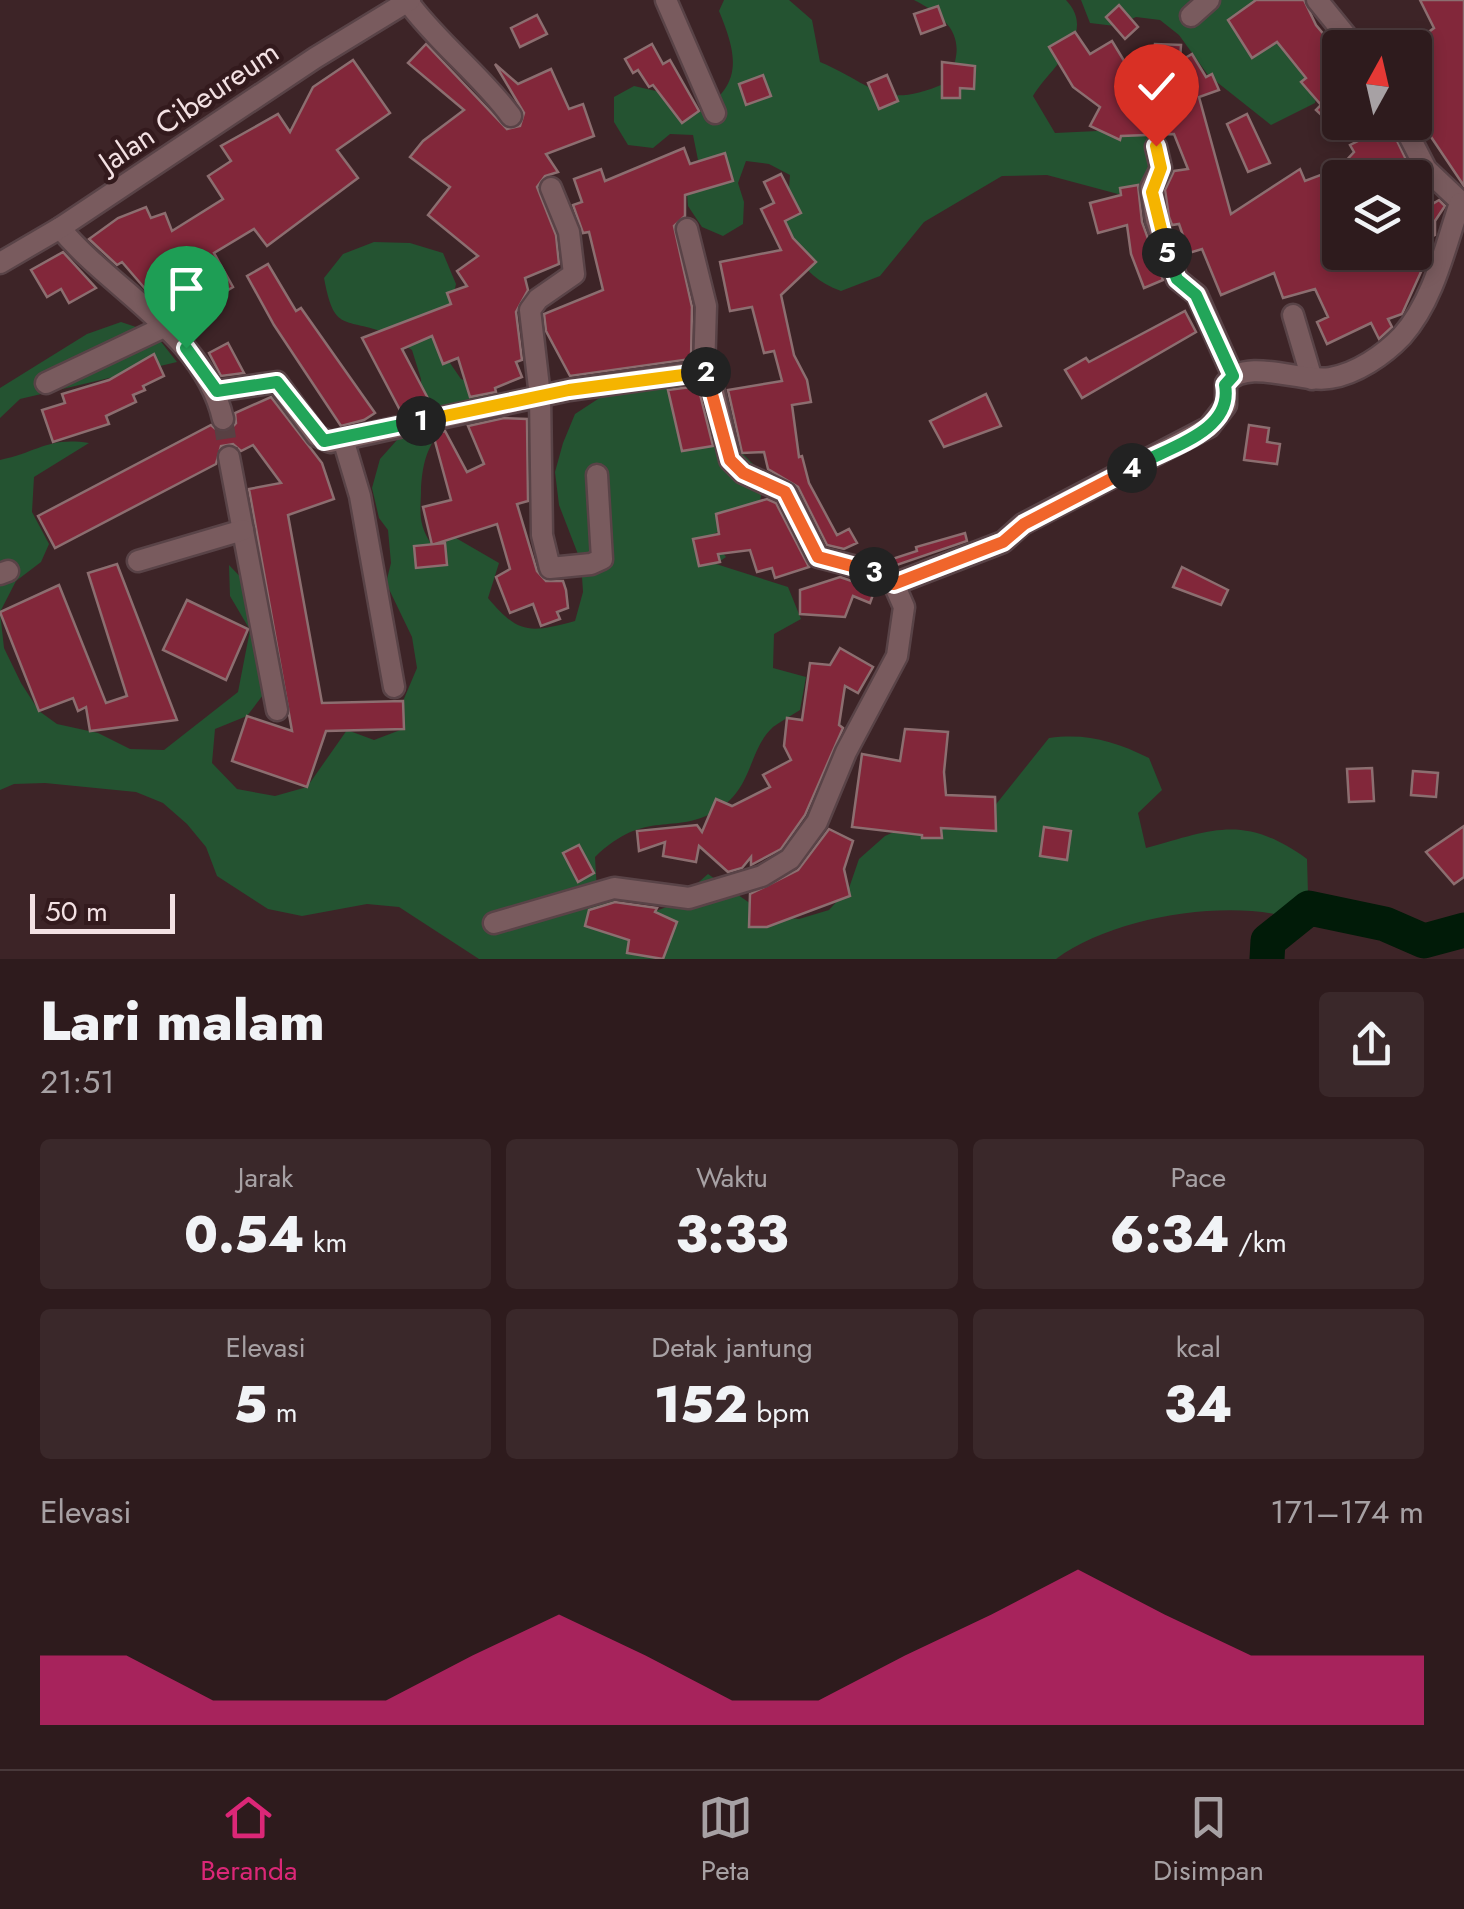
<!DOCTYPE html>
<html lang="id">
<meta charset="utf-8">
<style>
:root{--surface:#2e1b1d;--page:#3a282a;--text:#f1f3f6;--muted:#a7a1a4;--line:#49393b;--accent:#db2777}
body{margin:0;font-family:Jost,sans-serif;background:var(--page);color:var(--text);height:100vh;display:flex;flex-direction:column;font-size:38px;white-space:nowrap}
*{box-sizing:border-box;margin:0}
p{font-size:32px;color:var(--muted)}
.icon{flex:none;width:55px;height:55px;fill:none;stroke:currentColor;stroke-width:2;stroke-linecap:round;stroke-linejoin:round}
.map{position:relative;height:959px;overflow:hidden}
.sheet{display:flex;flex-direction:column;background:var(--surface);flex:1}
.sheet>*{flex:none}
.needle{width:65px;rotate:8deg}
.buttons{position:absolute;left:1322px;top:30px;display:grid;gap:20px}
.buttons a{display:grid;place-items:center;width:110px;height:110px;border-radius:10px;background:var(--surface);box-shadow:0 5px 15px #0003,0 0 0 2px var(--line);font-size:50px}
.scale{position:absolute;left:30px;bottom:25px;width:145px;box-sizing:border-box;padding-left:10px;border:5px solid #f3e1e3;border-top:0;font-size:28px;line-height:35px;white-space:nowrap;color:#f3e1e3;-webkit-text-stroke:8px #331a1d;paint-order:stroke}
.pin{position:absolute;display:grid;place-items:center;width:85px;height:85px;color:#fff;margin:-102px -42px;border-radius:50% 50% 50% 0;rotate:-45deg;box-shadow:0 0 10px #0007}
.pin .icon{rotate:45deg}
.km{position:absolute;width:50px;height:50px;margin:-25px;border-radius:50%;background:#222;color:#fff;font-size:28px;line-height:50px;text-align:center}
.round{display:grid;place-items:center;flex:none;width:105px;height:105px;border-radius:10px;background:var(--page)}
.overview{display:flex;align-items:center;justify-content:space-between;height:170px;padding:0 40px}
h1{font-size:55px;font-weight:800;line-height:75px}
.metrics{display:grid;grid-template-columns:repeat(3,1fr);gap:15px;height:170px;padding:10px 40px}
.metrics div{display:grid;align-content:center;border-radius:10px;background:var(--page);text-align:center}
.metrics b{font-size:50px;font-weight:800}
.metrics small{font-size:28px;font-weight:400}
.metrics p{font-size:28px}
.chart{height:280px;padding:20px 40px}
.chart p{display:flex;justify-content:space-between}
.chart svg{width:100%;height:180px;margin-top:10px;fill:var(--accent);opacity:.7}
.menu{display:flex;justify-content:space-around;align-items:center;height:140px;border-top:2px solid var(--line);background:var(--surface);font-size:28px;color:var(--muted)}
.menu a{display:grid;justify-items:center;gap:5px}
.menu .active{color:var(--accent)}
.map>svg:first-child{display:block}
.green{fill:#245331}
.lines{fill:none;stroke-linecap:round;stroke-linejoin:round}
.river{stroke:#011b08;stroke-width:35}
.building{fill:#82273a;stroke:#8c6e70;stroke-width:2.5;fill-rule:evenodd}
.minor-tunnel{stroke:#584043;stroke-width:20;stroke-dasharray:20 10;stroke-linecap:butt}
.minor-casing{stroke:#594347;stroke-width:25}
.minor{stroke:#795b5e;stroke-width:20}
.split-1-casing{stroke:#fff;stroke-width:20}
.split-2-casing{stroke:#fff;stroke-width:20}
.split-3-casing{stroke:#fff;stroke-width:20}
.split-4-casing{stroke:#fff;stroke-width:20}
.split-5-casing{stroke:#fff;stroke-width:20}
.split-6-casing{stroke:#fff;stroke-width:20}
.split-1{stroke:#22a559;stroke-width:12}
.split-2{stroke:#f5b400;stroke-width:12}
.split-3{stroke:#f0652b;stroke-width:12}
.split-4{stroke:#f0652b;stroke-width:12}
.split-5{stroke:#22a559;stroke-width:12}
.split-6{stroke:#f5b400;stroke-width:12}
.labels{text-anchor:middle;stroke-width:9;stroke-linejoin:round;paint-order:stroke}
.street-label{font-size:30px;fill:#f3e1e3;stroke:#331a1d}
</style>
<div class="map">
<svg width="1464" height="959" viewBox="0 0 1464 959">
<rect width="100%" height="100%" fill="#3d2427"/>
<g class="green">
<path d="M 724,0 L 789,0 L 812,20 L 820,62 C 877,86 880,111 946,83 C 969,42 953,20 914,0 L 1066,0 C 1099,35 1049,68 1033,96 L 1055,133 L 1097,131 L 1146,119 L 1164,133 L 1164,154 L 1141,191 L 1118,194 L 1047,175 L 1002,176 L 924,222 L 880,276 L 841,291 C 805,278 795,255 778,222 L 788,199 L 790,175 L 769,164 L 746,161 L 738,183 L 744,202 L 743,224 L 723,236 L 702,227 L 688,206 L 686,181 L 698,160 L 693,135 L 670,134 L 653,148 L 628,145 L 614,122 L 614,97 L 634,86 L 656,91 L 694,115 C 744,87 738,57 719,11 Z"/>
<path d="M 1081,0 L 1278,0 L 1320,82 L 1315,103 L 1271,125 L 1208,75 L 1179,35 L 1160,20 L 1136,17 L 1115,26 L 1090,23 Z"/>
<path d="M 374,242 L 410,243 L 443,253 L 456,284 L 441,350 L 461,379 L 492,391 C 448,427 423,430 421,493 C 420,516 419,526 432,545 L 445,547 L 449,534 L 499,563 L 488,598 C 519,635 530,633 575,621 L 583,592 L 581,562 L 559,505 L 555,472 L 563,443 L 575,414 L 601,397 L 672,378 L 668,385 L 703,391 L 699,411 L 724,420 L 740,451 L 764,475 L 759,509 L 710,536 L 726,557 L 716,564 L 788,587 L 801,619 L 774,634 L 773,668 L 806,677 L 800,710 C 791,716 781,721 773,727 C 748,750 753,789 717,810 C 674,837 647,807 595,857 L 597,891 L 643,916 L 674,904 L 708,874 L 767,915 L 799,919 L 829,910 L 849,888 L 859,859 L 885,836 L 916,822 L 981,823 L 1049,738 C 1087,733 1114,741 1149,758 L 1162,790 L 1138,813 L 1146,848 C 1215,829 1244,814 1307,859 L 1308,894 L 1280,915 C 1214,901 1110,919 1056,959 L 479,959 L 399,907 L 367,904 L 302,916 L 268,909 L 217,876 L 206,847 L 187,824 L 163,803 L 136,792 L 45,783 L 14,784 L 0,790 L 0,460 C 39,452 47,437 89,443 L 34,477 L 32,512 L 49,544 L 41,562 L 16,581 L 0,612 L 4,648 L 21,683 L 39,711 L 57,724 L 98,733 L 130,749 L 164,750 L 238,692 L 250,630 L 230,596 L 229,565 L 252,589 L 266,691 L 247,716 L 215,729 L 212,763 L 237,789 L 275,796 L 307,787 L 347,730 L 374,740 L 403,729 L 403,701 L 417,668 L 412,637 L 386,583 L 391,563 L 388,530 L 379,518 L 372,488 L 380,459 L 422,412 L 421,379 L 412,350 C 403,344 393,336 384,332 C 342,318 334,331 324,278 L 343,254 Z"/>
<path d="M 121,322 L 154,333 L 177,362 L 20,399 L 0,418 L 0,388 L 87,334 Z"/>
</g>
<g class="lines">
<path class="river" d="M 1267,959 L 1268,941 L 1309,908 L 1385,924 L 1424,941 L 1464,930"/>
</g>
<g class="building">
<path d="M 1256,0 L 1304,0 L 1316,25 L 1340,54 L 1340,113 L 1330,123 L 1316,110 L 1321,105 L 1301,82 L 1306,78 L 1277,42 L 1252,58 L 1228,20 Z"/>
<path d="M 1420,0 L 1464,0 L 1464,186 L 1415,113 L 1415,42 L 1434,28 Z"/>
<path d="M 1119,5 L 1138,27 L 1125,39 L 1106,17 Z"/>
<path d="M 938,6 L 945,25 L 921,34 L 914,14 Z"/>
<path d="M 537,15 L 547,34 L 520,47 L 511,28 Z"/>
<path d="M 1075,32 L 1090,54 L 1112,41 L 1129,69 L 1154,70 L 1155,44 L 1181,45 L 1180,61 L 1192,54 L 1206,77 L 1212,74 L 1219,90 L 1199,97 L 1231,214 L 1300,169 L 1305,181 L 1323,174 L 1326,182 L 1354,152 L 1350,145 L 1374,133 L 1370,128 L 1388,122 L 1414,176 L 1434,203 L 1439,200 L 1445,206 L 1435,221 L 1435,235 L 1419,243 L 1430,252 L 1402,314 L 1388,319 L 1392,327 L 1379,339 L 1371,323 L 1327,344 L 1317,322 L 1328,317 L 1315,289 L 1283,298 L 1274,273 L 1221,295 L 1202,249 L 1189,253 L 1179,224 L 1172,225 L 1169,217 L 1165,190 L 1174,171 L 1188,169 L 1174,134 L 1121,136 L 1120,140 L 1090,126 L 1100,107 L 1073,87 L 1049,47 ZM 1340,178 L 1415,178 L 1415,252 L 1340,252 L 1340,228 L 1332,208 L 1340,206 Z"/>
<path d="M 426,44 L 507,129 L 520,126 L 524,113 L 495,64 L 518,84 L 551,69 L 569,109 L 583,104 L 594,136 L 546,154 L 558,172 L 545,176 L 537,187 L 556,235 L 559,264 L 525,278 L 528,290 L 516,312 L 522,360 L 516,362 L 522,377 L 495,388 L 496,392 L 470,397 L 458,358 L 443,364 L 432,336 L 402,349 L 432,406 L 401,412 L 362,338 L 451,304 L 447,293 L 467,286 L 457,271 L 478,256 L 428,215 L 450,187 L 410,157 L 423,141 L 464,110 L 408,63 Z"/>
<path d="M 652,44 L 663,64 L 670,60 L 699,111 L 682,123 L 653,85 L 649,87 L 638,70 L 633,73 L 625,59 Z"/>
<path d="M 353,60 L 390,113 L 337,150 L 358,178 L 267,246 L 254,229 L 214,253 L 233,287 L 203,305 L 182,278 L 162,291 L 158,285 L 147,291 L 122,262 L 117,265 L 89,239 L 118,218 L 146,207 L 151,218 L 165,213 L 172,231 L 223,199 L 208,176 L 231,161 L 221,146 L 278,114 L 290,132 L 313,87 Z"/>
<path d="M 942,62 L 975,66 L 974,89 L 960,88 L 960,98 L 942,98 Z"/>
<path d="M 763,75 L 771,96 L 746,105 L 739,84 Z"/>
<path d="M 887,75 L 898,101 L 879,109 L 868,83 Z"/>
<path d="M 1247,114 L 1270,163 L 1248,172 L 1227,124 Z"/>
<path d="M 684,148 L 690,164 L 725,153 L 733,181 L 685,195 L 685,216 L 674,226 L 692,307 L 691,359 L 570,376 L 546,331 L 544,314 L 603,290 L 589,232 L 583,233 L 573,205 L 582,202 L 574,179 L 601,169 L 605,181 Z"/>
<path d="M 781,174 L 801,213 L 785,221 L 793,238 L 816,262 L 781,295 L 794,355 L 807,380 L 811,402 L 792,405 L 799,457 L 802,456 L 809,483 L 837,535 L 849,529 L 857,543 L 844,549 L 827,545 L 798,487 L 768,469 L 764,452 L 742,453 L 728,390 L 782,381 L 774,351 L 764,353 L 752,307 L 730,311 L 720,262 L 781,250 L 761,209 L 774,203 L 764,182 Z"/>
<path d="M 1138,185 L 1142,222 L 1163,280 L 1144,288 L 1131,254 L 1127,225 L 1098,233 L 1090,203 L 1121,195 L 1120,188 Z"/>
<path d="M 63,252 L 96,288 L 69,303 L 61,289 L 47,297 L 31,270 Z"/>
<path d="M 268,264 L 296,311 L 301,308 L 375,413 L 364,420 L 341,426 L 274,325 L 247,276 Z"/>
<path d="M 1185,311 L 1196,332 L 1082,398 L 1065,370 L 1086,358 L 1089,362 Z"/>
<path d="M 228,343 L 244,373 L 221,376 L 209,353 Z"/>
<path d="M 154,354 L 164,376 L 143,386 L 145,390 L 133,395 L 136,402 L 106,416 L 109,424 L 53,442 L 42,410 L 65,403 L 62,394 L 109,380 Z"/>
<path d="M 698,386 L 713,446 L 682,451 L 668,390 Z"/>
<path d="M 986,394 L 1001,426 L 944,447 L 930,421 Z"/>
<path d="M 271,397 L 322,463 L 334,499 L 288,515 L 322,703 L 403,701 L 404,729 L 326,731 L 307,787 L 232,761 L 247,716 L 292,731 L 249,489 L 281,483 L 253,445 L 241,451 L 233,444 L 221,446 L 216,464 L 55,548 L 38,516 L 211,425 L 219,432 L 228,432 L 236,423 L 235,413 Z"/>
<path d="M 504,418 L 527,419 L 528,501 L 517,504 L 537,571 L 546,581 L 563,581 L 566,590 L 568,608 L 557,612 L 560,619 L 541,626 L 533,604 L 510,613 L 496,577 L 510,569 L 497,524 L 432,545 L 423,507 L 451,500 L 433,434 L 445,431 L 467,472 L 484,464 L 468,426 Z"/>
<path d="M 1249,425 L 1269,428 L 1267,442 L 1280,444 L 1277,464 L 1244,460 Z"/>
<path d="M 767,499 L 776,503 L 809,567 L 775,578 L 772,568 L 757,572 L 750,550 L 718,554 L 720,562 L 699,566 L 693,539 L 719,534 L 716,514 Z"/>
<path d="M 965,533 L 967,541 L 891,567 L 889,560 L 917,551 L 916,547 Z"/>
<path d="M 445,543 L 447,565 L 416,568 L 414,546 Z"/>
<path d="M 117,564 L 177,720 L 90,731 L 86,707 L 78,711 L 73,698 L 39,711 L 0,612 L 59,585 L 106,703 L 127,696 L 88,573 Z"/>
<path d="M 1182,567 L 1228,590 L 1221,605 L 1173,587 Z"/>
<path d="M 840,577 L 875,589 L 870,603 L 853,596 L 845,617 L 800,614 L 800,590 Z"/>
<path d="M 187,600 L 248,629 L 226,680 L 163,650 Z"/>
<path d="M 840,648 L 873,667 L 858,693 L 845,686 L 839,725 L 843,728 L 805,815 L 781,849 L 751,865 L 751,857 L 742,868 L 728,872 L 699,846 L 696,862 L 663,856 L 665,842 L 639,851 L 637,831 L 697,825 L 702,832 L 716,799 L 732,806 L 770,787 L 763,775 L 791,760 L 784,746 L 787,718 L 802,720 L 810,663 L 830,665 Z"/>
<path d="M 905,729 L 948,732 L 944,772 L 946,795 L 995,797 L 996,831 L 941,828 L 942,838 L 922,838 L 922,835 L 852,827 L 862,754 L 900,761 Z"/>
<path d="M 1372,768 L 1374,801 L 1349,802 L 1347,769 Z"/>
<path d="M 1413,771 L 1438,773 L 1436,797 L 1411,795 Z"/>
<path d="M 1464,826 L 1464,877 L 1454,884 L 1426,852 Z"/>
<path d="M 1044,827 L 1071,831 L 1067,860 L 1040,856 Z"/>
<path d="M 829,829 L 853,841 L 844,869 L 850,896 L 767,927 L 749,927 L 750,894 L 798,870 Z"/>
<path d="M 579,845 L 594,873 L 578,882 L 563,853 Z"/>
<path d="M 615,902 L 657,908 L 655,912 L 677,922 L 663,959 L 627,953 L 629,940 L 585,926 L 589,910 Z"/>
</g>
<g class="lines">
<path class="minor-tunnel" d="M 223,419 L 229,457"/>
<g class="minor-casing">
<g id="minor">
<path d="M 666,0 L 715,113"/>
<path d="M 1317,0 L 1356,48"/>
<path d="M 408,2 C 439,44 480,74 511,116"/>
<path d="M 1191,16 L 1209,0"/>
<path d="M 1402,122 L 1426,169 L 1464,205"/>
<path d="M 1156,147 L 1161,168 L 1151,188 L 1156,220 L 1177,279 L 1197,295 L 1233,376"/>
<path d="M 551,188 L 569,232 L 574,274 L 538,299 L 530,310 L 540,396 L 542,535 L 550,568 L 591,564 L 602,559 L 597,475"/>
<path d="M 60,228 C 112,291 204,335 223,419"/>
<path d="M 687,229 L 706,306 L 704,371 L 710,375 L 730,460 L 743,473 L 786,493 L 818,557 L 869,570 L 894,584"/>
<path d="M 0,263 L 60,228 L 315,58 L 410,0"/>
<path d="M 1293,315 L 1312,379"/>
<path d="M 46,383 L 164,327"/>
<path d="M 217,391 L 277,382 L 317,436 L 330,442 L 569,390 L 704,371"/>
<path d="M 343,439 L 360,496 L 394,687"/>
<path d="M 229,457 L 277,710"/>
<path d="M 138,561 L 243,530"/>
<path d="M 0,574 L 8,571"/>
<path d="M 494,923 L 614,888 L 689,898 L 762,876 L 790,859 L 817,822 L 846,752 L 897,656 L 904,607 L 894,584 L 1003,542 L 1023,524 L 1209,427 L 1226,405 L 1226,383 C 1247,357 1301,383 1330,378 C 1356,374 1384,355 1402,336 C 1434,300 1445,247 1460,203"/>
</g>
</g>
<use href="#minor" class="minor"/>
</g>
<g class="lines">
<g class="split-1-casing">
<path id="split-1" d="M 186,348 L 217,391 L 277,382 L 324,441 L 421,421"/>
</g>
<g class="split-2-casing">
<path id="split-2" d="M 421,421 L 569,390 L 706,372"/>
</g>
<g class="split-3-casing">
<path id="split-3" d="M 706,372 L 730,460 L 743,473 L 785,492 L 818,557 L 874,572"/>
</g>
<g class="split-4-casing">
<path id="split-4" d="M 874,572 L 894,584 L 1003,542 L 1024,524 L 1132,468"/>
</g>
<g class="split-5-casing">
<path id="split-5" d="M 1132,468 C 1164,448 1234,433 1225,385 L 1233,376 L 1196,295 L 1177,279 L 1167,253"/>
</g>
<g class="split-6-casing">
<path id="split-6" d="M 1156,146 L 1161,168 L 1152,192 L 1167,253"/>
</g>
<use href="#split-1" class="split-1"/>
<use href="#split-2" class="split-2"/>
<use href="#split-3" class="split-3"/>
<use href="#split-4" class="split-4"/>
<use href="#split-5" class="split-5"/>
<use href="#split-6" class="split-6"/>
</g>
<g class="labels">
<g class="street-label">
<text transform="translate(189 107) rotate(-34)" y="10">Jalan Cibeureum</text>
</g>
</g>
</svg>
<div class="buttons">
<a><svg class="needle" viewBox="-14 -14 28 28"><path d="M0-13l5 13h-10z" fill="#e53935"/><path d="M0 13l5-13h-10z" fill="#a7a1a4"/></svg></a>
<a><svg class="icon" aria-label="layers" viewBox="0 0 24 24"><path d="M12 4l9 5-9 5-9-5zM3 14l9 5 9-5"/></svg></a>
</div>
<div class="scale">50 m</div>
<div class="pin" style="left:186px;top:348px;background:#1e9e55"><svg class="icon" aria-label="arrive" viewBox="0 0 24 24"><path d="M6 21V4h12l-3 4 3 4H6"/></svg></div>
<div class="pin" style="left:1156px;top:146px;background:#d93025"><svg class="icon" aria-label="check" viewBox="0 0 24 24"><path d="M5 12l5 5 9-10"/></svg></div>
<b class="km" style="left:421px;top:421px">1</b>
<b class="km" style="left:706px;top:372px">2</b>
<b class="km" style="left:874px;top:572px">3</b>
<b class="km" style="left:1132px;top:468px">4</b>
<b class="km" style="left:1167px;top:253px">5</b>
</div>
<section class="sheet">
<div class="overview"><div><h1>Lari malam</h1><p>21:51</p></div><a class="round"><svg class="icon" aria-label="share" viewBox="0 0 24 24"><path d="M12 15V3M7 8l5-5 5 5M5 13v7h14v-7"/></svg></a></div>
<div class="metrics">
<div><p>Jarak</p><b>0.54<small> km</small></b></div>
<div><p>Waktu</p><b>3:33</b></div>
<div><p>Pace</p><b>6:34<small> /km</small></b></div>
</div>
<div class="metrics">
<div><p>Elevasi</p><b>5<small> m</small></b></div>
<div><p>Detak jantung</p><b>152<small> bpm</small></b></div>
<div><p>kcal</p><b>34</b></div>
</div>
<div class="chart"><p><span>Elevasi</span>171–174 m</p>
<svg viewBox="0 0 160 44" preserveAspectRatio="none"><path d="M0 44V27L10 27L20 38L30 38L40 38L50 27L60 17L70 27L80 38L90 38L100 27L110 17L120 6L130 17L140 27L150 27L160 27V44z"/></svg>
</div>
</section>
<nav class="menu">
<a class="active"><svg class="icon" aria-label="home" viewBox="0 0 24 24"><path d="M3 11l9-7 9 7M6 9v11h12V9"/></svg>Beranda</a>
<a><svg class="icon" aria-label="map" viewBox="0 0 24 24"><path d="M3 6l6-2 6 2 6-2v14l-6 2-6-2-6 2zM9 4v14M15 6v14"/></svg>Peta</a>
<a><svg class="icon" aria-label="saved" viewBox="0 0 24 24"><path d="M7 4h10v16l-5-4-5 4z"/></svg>Disimpan</a>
</nav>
